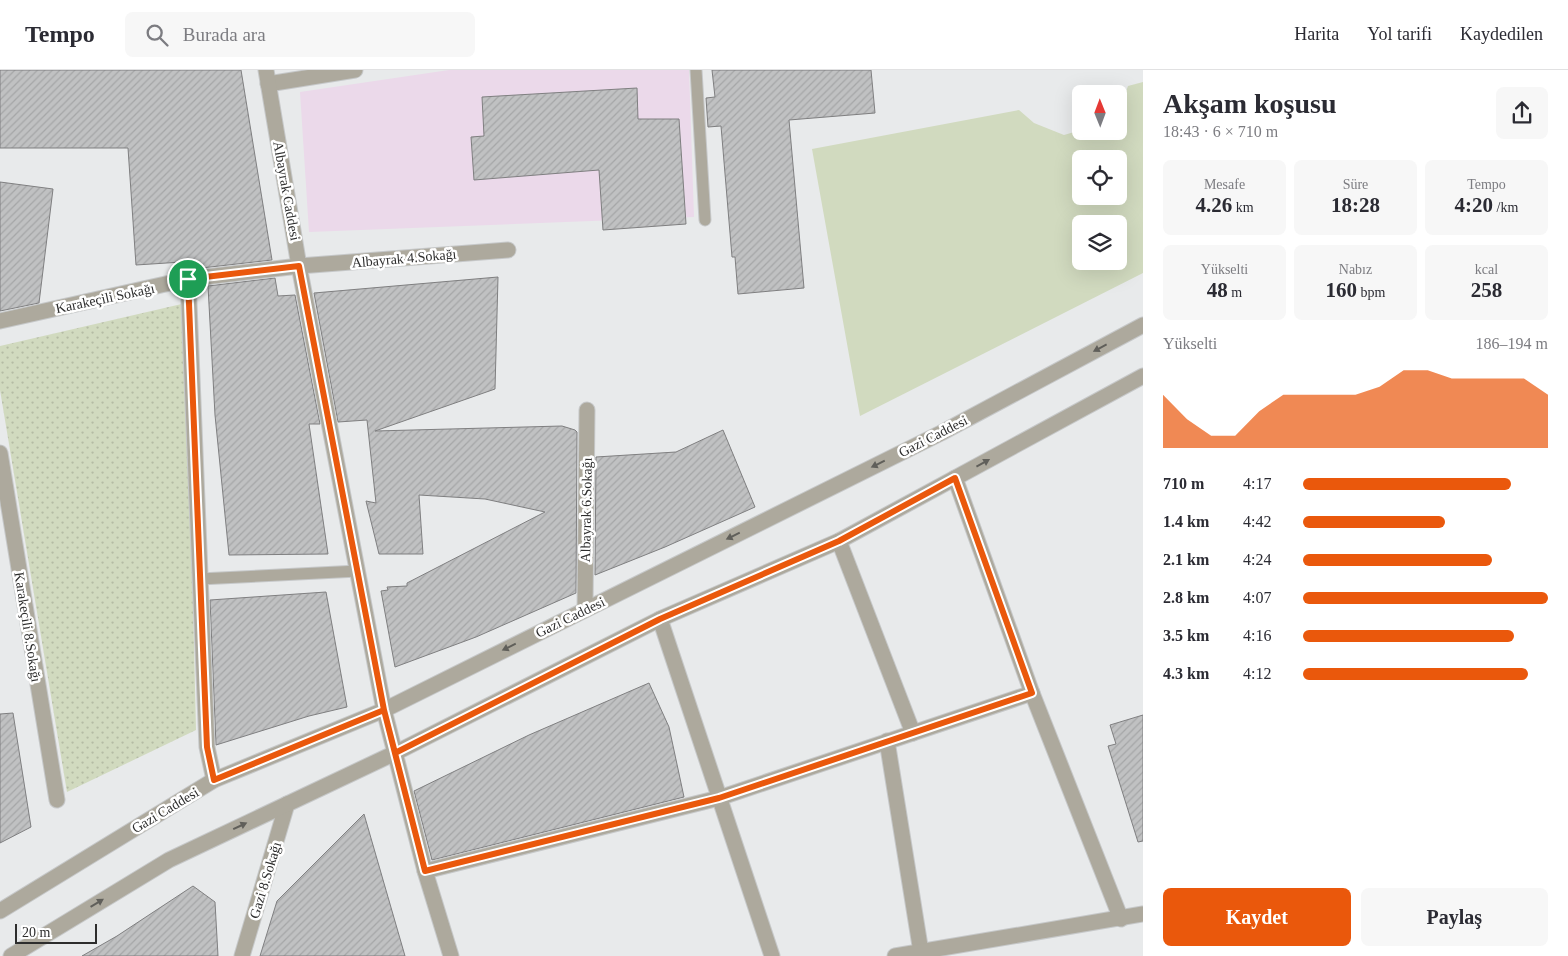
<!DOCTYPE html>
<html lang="tr">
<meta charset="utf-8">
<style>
:root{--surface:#fff;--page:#f7f7f7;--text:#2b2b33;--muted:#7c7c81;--line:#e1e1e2;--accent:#ea580c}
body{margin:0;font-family:"Times New Roman",serif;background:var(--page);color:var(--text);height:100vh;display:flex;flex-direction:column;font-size:19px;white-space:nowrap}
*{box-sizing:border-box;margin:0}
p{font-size:16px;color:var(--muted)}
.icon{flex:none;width:28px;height:28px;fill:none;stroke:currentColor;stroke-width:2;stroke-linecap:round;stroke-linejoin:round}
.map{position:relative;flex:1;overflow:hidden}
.side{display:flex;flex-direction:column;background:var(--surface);width:425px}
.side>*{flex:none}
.needle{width:32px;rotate:359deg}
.controls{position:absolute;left:1072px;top:15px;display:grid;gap:10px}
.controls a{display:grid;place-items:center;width:55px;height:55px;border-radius:8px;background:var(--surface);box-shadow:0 5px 20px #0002;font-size:25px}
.scale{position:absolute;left:15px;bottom:12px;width:82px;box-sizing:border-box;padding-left:5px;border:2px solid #2d2d2d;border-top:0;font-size:14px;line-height:18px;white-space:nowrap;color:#2d2d2d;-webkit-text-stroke:4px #fff;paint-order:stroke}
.pin{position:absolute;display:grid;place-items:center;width:42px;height:42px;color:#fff;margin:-21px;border:2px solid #fff;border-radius:50%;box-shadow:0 1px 5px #0007}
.round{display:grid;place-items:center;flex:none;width:52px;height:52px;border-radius:8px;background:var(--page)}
.head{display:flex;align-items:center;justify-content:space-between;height:85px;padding:0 20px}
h1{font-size:28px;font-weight:700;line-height:38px}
.metrics{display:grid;grid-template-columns:repeat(3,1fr);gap:8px;height:85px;padding:5px 20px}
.metrics div{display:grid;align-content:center;border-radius:8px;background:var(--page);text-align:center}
.metrics b{font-size:21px;font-weight:700}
.metrics small{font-size:14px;font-weight:400}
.metrics p{font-size:14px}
.chart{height:140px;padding:10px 20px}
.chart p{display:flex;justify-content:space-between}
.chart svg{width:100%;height:90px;margin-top:5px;fill:var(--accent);opacity:.7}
.cta{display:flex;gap:10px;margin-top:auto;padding:10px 20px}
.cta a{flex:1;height:58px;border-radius:8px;background:var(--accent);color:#fff;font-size:20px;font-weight:700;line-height:58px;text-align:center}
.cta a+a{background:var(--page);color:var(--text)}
ul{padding:0 20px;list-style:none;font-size:16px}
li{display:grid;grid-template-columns:80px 60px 1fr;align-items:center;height:38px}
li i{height:12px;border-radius:6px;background:var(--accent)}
header{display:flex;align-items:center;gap:30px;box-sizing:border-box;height:70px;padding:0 25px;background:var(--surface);border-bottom:1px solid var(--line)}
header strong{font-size:24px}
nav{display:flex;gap:28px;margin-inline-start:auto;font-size:18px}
.search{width:350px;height:45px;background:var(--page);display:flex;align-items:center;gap:12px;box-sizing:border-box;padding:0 18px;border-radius:8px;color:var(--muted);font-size:19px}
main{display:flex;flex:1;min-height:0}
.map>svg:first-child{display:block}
.education{fill:#ebd9ea}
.grass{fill:#d1dabf;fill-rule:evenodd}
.park{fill:url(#park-dots)}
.building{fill:url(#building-hatch);stroke:#7f7f80}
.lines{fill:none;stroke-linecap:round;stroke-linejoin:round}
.service-casing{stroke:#c6c8c9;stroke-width:13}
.minor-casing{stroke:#c6c8c9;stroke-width:17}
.tertiary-casing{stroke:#c6c8c9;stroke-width:17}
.service{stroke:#ada99d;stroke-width:11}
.minor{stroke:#ada99d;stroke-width:15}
.tertiary{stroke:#ada99d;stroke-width:15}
.oneway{fill:#605f5a}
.route-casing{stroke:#fff;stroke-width:10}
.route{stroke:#ea580c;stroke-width:6}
.labels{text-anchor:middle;stroke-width:5;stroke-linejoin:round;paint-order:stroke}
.street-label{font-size:14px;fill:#2d2d2d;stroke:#fff}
</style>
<header>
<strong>Tempo</strong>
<div class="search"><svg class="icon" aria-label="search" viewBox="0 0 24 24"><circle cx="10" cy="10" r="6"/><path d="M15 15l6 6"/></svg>Burada ara</div>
<nav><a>Harita</a><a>Yol tarifi</a><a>Kaydedilen</a></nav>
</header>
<main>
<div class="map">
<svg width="1143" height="886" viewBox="0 0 1143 886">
<defs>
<pattern id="park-dots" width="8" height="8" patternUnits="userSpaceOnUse" patternTransform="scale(1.25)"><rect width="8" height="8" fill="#d1dabf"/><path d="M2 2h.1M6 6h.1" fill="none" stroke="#b4bba4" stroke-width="1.8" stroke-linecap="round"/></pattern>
<pattern id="building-hatch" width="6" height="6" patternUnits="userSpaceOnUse" patternTransform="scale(1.25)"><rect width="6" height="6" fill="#c0c1c2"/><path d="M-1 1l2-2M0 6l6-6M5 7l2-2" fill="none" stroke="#a5a6a7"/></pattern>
</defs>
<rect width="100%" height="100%" fill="#e8eaeb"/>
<path class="education" d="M 449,0 L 689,0 L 694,147 L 309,162 L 300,22 Z"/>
<path class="grass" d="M 1143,12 L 1143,203 L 860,346 L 812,79 L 1019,40 L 1034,53 L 1064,65 L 1081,60 L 1119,61 L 1119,41 L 1128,16 ZM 1081,89 L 1119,89 L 1119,126 L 1081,126 ZM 1081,154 L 1119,154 L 1119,191 L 1081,191 Z"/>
<path class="park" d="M 186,233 L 196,660 L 67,722 L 0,320 L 0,276 Z"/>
<g class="building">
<path d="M 0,0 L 241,0 L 272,190 L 184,200 L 182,192 L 136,195 L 128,78 L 0,78 Z"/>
<path d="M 712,0 L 871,0 L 875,43 L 789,50 L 804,218 L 738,224 L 735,187 L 732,187 L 721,56 L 708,57 L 706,28 L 715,27 Z"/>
<path d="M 637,18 L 638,49 L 679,49 L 686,154 L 603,160 L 599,100 L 474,110 L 471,67 L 484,66 L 482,27 Z"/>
<path d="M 0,112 L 53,119 L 39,233 L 0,241 Z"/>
<path d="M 498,207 L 495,319 L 375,361 L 562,356 L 575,360 L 577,362 L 576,523 L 476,567 L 395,597 L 381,521 L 388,520 L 387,517 L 407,516 L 407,513 L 545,442 L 485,429 L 419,425 L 423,484 L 379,484 L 366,431 L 376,433 L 367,350 L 338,352 L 314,223 Z"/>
<path d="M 275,208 L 278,226 L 295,225 L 320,354 L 309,354 L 328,484 L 229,485 L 215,345 L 208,216 Z"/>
<path d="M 723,360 L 755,437 L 665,477 L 595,505 L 596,387 L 676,382 Z"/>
<path d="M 326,522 L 347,637 L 309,646 L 216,675 L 210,530 Z"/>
<path d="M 649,613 L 669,657 L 684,727 L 432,790 L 414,721 L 529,665 Z"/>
<path d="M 13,643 L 31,757 L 0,773 L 0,644 Z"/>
<path d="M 1143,645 L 1143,771 L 1138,772 L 1108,676 L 1116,674 L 1110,655 Z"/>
<path d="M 364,744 L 405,886 L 260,886 L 277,831 Z"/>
<path d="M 193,816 L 215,832 L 218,886 L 82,886 L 117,866 Z"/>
</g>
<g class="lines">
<g class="service-casing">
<g id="service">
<path d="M 696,0 L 705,150"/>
<path d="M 200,509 L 358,501"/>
</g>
</g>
<g class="minor-casing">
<g id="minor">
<path d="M 268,14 L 355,0"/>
<path d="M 188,209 L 207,677 L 214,710"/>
<path d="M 0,251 L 188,209 L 299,196 L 508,180"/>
<path d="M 0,383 L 57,730"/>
<path d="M 955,408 L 1032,623 L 1121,849"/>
<path d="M 839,471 L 913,663"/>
<path d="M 585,540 L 587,340"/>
<path d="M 660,549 L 772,886"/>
<path d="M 887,671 L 921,882"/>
<path d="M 395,683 L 425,801 L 451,886"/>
<path d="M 425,801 L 719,728 L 1032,623"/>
<path d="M 242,886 L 287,734"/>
<path d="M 895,886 L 1143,844"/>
</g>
</g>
<g class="tertiary-casing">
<g id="tertiary">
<path d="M 266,0 L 299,196 L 384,640 L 395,683"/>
<path d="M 0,841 L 214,710 L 384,640 L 941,363 L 1143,255"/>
<path d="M 11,886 L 169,790 L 395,683 L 660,549 L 839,471 L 1143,306"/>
</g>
</g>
<use href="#service" class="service"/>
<use href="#minor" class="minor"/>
<use href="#tertiary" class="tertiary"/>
</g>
<defs><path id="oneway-solid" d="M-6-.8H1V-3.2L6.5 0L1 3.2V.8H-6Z" transform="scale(1.25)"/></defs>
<g class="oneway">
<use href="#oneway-solid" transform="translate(1100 278) rotate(152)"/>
<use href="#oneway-solid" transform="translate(983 393) rotate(-29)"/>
<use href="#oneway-solid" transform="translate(878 394) rotate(154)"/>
<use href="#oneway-solid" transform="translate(733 466) rotate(154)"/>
<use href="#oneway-solid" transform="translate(509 577) rotate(154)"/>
<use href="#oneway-solid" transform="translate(240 756) rotate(-25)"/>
<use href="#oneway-solid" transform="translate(97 833) rotate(-31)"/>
</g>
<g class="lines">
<g class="route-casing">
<path id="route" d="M 188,209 L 299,196 L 384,640 L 425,801 L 719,728 L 1032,623 L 955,408 L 839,471 L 660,549 L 395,683 L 384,640 L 214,710 L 207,677 L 188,209"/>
</g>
<use href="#route" class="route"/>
</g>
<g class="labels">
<g class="street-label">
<text transform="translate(287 121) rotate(80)" y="5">Albayrak Caddesi</text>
<text transform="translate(404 188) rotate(-5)" y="5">Albayrak 4.Sokağı</text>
<text transform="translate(105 228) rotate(-12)" y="5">Karakeçili Sokağı</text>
<text transform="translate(933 366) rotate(-27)" y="5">Gazi Caddesi</text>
<text transform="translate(586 440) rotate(-89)" y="5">Albayrak 6.Sokağı</text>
<text transform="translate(570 547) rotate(-26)" y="5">Gazi Caddesi</text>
<text transform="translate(28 557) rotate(81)" y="5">Karakeçili 8.Sokağı</text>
<text transform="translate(165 740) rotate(-31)" y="5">Gazi Caddesi</text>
<text transform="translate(265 810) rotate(-73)" y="5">Gazi 8.Sokağı</text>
</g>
</g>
</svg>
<div class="controls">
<a><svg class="needle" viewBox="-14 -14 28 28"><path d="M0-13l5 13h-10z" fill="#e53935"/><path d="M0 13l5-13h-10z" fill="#7c7c81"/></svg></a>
<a><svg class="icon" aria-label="locate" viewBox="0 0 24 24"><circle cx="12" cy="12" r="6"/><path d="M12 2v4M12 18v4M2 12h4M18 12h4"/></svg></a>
<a><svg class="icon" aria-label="layers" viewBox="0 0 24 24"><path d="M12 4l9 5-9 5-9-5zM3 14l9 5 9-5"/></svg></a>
</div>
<div class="scale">20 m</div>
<div class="pin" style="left:188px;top:209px;background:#1e9e55"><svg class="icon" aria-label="arrive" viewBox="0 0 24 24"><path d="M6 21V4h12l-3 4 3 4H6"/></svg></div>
</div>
<section class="side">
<div class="head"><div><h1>Akşam koşusu</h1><p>18:43 · 6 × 710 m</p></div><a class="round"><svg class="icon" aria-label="share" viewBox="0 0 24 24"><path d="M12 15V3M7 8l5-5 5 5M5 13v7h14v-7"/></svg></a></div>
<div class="metrics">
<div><p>Mesafe</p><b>4.26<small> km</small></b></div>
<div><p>Süre</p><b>18:28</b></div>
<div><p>Tempo</p><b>4:20<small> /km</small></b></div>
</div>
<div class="metrics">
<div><p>Yükselti</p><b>48<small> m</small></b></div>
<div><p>Nabız</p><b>160<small> bpm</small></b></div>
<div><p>kcal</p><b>258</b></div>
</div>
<div class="chart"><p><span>Yükselti</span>186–194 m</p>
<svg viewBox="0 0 160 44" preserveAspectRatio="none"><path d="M0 44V18L10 30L20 38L30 38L40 26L50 18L60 18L70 18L80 18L90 14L100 6L110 6L120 10L130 10L140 10L150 10L160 18V44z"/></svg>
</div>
<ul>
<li><b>710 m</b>4:17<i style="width:85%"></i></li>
<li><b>1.4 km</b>4:42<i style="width:58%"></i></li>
<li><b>2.1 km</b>4:24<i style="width:77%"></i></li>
<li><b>2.8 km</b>4:07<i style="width:100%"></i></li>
<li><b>3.5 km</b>4:16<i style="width:86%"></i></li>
<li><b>4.3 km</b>4:12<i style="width:92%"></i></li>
</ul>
<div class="cta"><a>Kaydet</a><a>Paylaş</a></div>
</section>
</main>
